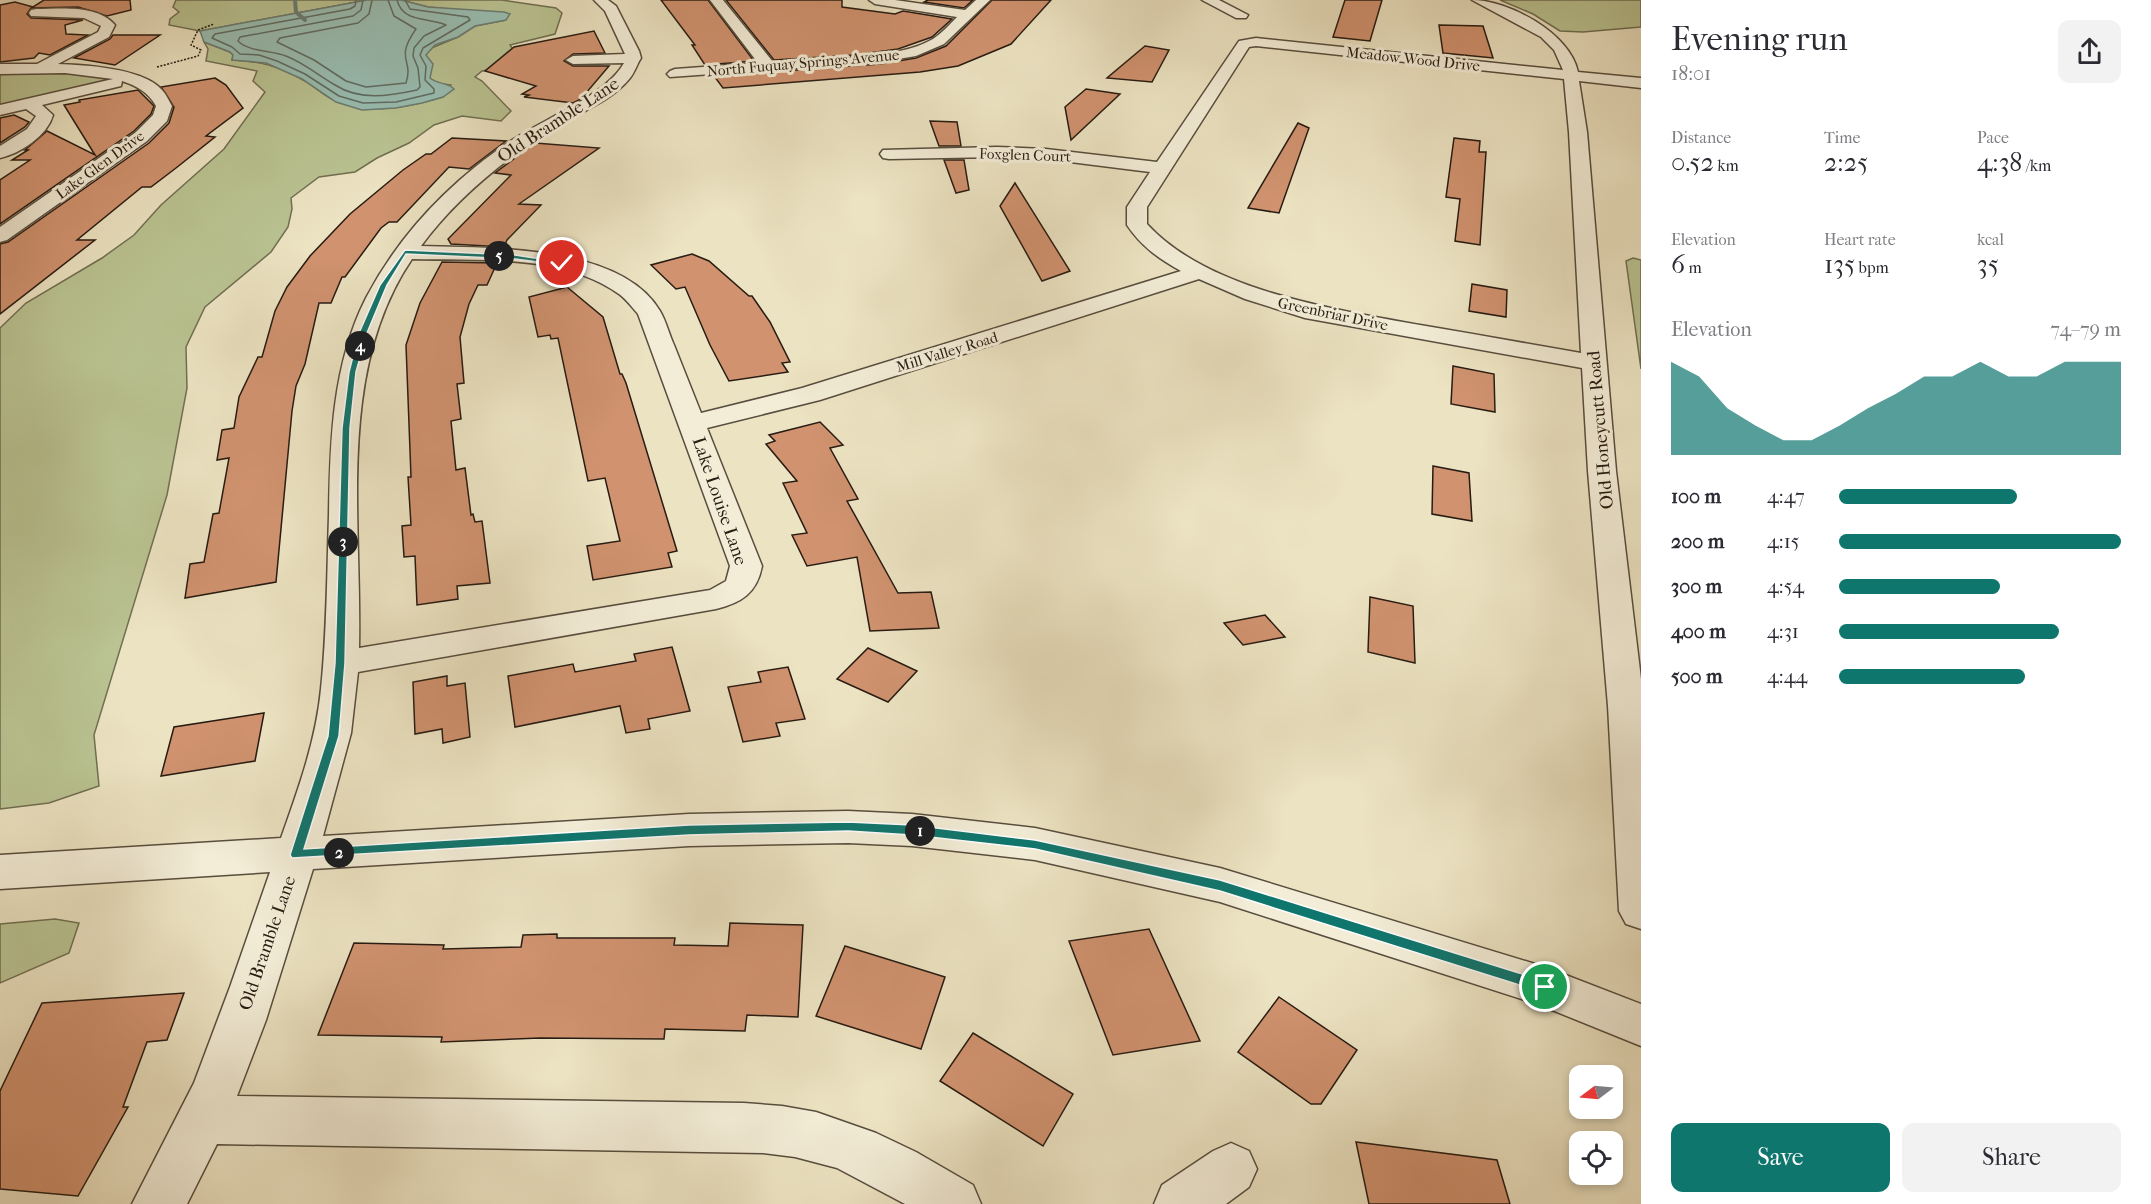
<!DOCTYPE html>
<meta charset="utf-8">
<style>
:root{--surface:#fff;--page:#f2f2f3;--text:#2b2b33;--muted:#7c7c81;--accent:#0f766e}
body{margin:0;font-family:"IM FELL French Canon",serif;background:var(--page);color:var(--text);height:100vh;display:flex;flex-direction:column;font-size:22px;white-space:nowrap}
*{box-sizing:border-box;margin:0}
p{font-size:20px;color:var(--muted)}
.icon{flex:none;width:33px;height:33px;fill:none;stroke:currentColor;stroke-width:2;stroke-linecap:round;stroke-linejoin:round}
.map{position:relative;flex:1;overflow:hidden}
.details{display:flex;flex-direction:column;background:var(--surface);width:510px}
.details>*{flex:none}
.needle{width:39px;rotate:254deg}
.buttons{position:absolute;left:1569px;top:1065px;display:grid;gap:12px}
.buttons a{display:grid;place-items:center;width:54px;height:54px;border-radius:12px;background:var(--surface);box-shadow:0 3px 9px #0003;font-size:30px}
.pin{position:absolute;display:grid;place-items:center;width:51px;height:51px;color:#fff;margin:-26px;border:3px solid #fff;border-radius:50%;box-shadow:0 2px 6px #0007}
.km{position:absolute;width:30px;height:30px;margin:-15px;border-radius:50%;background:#222;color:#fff;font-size:16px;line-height:30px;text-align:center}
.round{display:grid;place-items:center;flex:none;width:63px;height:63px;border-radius:12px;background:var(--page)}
.overview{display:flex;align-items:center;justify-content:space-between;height:102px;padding:0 30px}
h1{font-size:33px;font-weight:600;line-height:45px}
.metrics{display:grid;grid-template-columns:repeat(3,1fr);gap:9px;height:102px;padding:6px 30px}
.metrics div{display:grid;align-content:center}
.metrics b{font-size:26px;font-weight:600}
.metrics small{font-size:16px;font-weight:400}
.metrics p{font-size:16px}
.chart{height:168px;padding:12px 30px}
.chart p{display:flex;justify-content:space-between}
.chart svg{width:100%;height:108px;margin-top:6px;fill:var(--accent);opacity:.7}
.button{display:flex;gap:12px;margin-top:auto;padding:12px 30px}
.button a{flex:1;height:69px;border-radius:12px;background:var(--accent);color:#fff;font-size:24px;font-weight:600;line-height:69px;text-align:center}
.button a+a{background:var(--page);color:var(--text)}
ul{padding:0 30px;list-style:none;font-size:20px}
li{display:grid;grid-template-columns:96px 72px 1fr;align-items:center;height:45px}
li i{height:15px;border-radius:8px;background:var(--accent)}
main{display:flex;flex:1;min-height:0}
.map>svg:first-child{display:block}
.green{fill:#bac392;stroke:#706f52;stroke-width:1.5}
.water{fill:#99beb2;stroke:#6b7d72;stroke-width:1.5}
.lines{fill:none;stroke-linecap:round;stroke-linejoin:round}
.shore{stroke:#606c62;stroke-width:1.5}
.stream{stroke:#6b7d72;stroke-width:4}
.building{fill:#d0926f;stroke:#271b12;stroke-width:1.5}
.minor-casing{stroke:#584d3e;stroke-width:3}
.path{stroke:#271b12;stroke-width:1.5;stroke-dasharray:2 1.5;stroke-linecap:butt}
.minor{fill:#f3edd7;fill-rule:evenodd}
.route{fill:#0f766e;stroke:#fff;stroke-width:1.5}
.labels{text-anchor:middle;stroke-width:6;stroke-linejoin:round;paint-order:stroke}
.far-street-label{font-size:15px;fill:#271b12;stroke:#f3edd7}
.street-label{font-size:18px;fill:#271b12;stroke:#f3edd7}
</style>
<main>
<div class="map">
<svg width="1641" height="1204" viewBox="0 0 1641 1204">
<rect width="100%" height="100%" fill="#ece3c2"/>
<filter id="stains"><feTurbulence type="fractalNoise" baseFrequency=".00333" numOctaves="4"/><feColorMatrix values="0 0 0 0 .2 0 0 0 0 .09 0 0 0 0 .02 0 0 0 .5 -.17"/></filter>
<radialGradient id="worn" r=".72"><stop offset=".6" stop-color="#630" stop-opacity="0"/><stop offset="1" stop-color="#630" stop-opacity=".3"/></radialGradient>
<g class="green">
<path d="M 176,0 L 367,0 L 200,31 L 169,25 L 170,19 L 179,12 L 173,7 Z"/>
<path d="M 401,0 L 502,0 L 556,8 L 562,13 L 555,34 L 510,45 L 512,48 L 535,53 L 534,63 L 482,71 L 475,77 L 482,81 L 511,111 L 501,121 L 462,116 L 434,125 L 409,143 L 377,158 L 355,172 L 319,177 L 291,198 L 292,209 L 288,227 L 271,252 L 205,307 L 186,347 L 187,388 L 167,495 L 94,735 L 99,786 L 49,803 L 0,809 L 0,328 L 26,303 L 102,258 L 134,235 L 161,205 L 224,149 L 265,92 L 253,81 L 257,71 L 206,61 L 208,49 L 204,42 L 230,52 L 233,55 L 232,60 C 258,61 280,66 303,80 C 315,86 325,98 338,102 C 373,115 408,107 443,97 L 451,85 L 436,83 L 430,78 L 426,55 L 429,49 L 458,37 L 475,26 L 506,20 L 480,12 L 428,7 Z"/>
<path d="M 1500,0 L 1641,0 L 1641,27 L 1583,32 L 1560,31 L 1533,14 Z"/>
<path d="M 0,72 L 69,72 L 108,79 L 106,82 L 0,107 Z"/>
<path d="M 1633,258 L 1641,260 L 1641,369 L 1626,261 Z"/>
<path d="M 55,919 L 79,923 L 69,953 L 0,983 L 0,924 Z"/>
</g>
<path class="water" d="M 367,0 L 401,0 L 428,7 L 504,12 L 510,14 L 506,20 L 475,26 L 458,37 L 435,45 L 426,55 L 433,64 L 430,78 C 437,84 449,83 454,89 L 443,97 L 422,103 L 396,108 L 362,110 L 336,102 L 302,79 L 266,63 L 232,60 L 233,55 L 230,52 L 204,42 L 200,31 Z"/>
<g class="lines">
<g class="shore">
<path d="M 356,0 L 355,6 L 350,9 L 215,34 L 212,38 L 232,47 L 240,54 L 259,55 L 277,61 L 305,74 L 339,96 L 363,103 L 396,102 L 434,93 L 434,89 L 425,80 L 426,66 L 420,55 L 423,48 L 470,20 L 468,17 L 410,9 L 405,0"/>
<path d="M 363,0 L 361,10 L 353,16 L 240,37 L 238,41 C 249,52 271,50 286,56 C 304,63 318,75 335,85 C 360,101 389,96 417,90 L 420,87 L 418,68 L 413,56 L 414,48 L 424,36 L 446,25 C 428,17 403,23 397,0"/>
<path d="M 372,0 L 369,14 L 358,23 L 280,38 L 277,42 L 314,60 L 346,81 L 366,87 L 406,83 C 414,59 394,60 416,29 L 394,16 L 388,0"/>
</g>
<path class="stream" d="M 295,0 L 296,12 L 305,20"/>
</g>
<g class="building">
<path d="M 44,0 L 130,0 L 131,10 L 107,16 L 78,7 L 31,8 L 27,14 L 31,18 L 83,20 L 65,25 L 66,34 L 88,35 L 50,55 L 39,53 L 34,58 L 0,62 L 0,5 L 15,2 L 33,7 Z"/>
<path d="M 661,0 L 708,0 L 754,61 L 705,65 L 692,45 L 695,45 Z"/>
<path d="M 726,0 L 842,0 L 842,7 L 895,14 L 903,11 L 952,19 L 932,37 L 898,49 L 855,55 L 774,60 Z"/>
<path d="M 928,0 L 973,0 L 964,8 L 924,2 Z"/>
<path d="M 992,0 L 1051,0 L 1011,44 L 958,66 L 920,72 L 723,88 L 714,76 L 880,64 L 916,58 L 946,46 Z"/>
<path d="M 1345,0 L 1382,0 L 1370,41 L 1333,37 Z"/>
<path d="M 1439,25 L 1483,26 L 1493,58 L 1443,53 Z"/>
<path d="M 594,31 L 605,53 L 573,54 L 564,61 L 573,66 L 609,66 L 581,99 L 573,103 L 524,97 L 529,95 L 522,94 L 536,86 L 485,71 L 514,47 Z"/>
<path d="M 113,35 L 160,35 L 115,65 L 74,58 L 110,39 Z"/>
<path d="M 1145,46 L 1169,50 L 1152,82 L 1107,78 Z"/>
<path d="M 215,78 L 226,85 L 243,108 L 206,136 L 215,137 L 176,168 L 151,187 L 142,187 L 77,240 L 95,240 L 0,314 L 0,244 L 8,242 L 149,143 L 169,123 L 174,107 L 161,87 Z"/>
<path d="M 1086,89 L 1120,94 L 1071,140 L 1065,107 Z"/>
<path d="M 138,90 L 154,106 L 151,114 L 134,131 L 0,224 L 0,180 L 30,160 L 12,160 L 28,150 L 25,150 L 47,131 L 95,155 L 64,105 L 80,102 L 79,100 Z"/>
<path d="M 14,115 L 29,122 L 25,127 L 0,143 L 0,118 Z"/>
<path d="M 930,121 L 957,122 L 961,146 L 939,146 Z"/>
<path d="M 1298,123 L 1309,128 L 1279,213 L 1248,208 Z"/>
<path d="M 452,138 L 506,141 L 469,169 L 449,167 L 397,222 L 389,222 L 381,228 L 345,277 L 342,277 L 331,303 L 319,303 L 305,364 L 296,386 L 292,411 L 276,582 L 185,598 L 190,564 L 204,562 L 213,514 L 219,513 L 229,458 L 217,460 L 222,430 L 234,428 L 239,397 L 258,357 L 262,357 L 275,311 L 287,287 L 310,256 L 350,214 L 403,170 L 426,154 L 431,154 Z"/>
<path d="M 1454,138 L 1480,141 L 1479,152 L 1486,152 L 1480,245 L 1455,241 L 1460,199 L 1446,197 Z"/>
<path d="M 535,143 L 599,148 L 519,204 L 541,205 L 507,240 L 504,247 L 451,244 L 448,239 L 511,175 L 495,173 Z"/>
<path d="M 944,160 L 964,160 L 969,190 L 956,193 Z"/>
<path d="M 1015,183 L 1070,271 L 1042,281 L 1000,206 Z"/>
<path d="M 692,254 L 709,261 L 749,296 L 752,296 L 770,322 L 790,362 L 782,363 L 788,372 L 729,381 L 710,345 L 685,287 L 676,289 L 651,265 Z"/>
<path d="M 442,262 L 497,263 L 487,285 L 478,285 L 469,304 L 460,337 L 464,383 L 457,384 L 461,419 L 451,421 L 456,470 L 465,468 L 471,515 L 473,514 L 475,522 L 482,521 L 490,583 L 457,586 L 458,599 L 417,605 L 415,556 L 404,557 L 402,526 L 411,525 L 408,477 L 411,477 L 406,345 L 420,303 Z"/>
<path d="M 1472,284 L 1507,290 L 1506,317 L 1469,311 Z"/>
<path d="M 567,287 L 603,317 L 620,374 L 622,374 L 626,383 L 677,551 L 668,553 L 672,567 L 593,580 L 587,546 L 620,541 L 605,478 L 588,481 L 558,338 L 551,339 L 550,335 L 538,337 L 529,297 Z"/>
<path d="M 1453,366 L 1494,374 L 1495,412 L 1451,404 Z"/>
<path d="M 820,422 L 843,445 L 830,448 L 858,499 L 847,501 L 898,593 L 931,592 L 939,628 L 870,631 L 857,557 L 807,566 L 792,535 L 807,533 L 783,483 L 797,481 L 766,444 L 775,441 L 769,435 Z"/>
<path d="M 1433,466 L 1469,473 L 1472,521 L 1432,514 Z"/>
<path d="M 1370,597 L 1413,606 L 1415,663 L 1368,652 Z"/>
<path d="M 1265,615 L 1285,637 L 1243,645 L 1224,623 Z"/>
<path d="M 672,647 L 690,711 L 648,719 L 650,729 L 626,733 L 620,706 L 515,727 L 508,676 L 573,664 L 575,672 L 636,661 L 634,654 Z"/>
<path d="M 868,648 L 917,671 L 888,702 L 837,679 Z"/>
<path d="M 788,667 L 805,719 L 776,723 L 780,736 L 743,742 L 728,687 L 761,682 L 758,672 Z"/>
<path d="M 447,676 L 447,686 L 465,683 L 470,737 L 443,743 L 442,729 L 415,734 L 413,682 Z"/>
<path d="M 264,713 L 255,761 L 161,776 L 174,727 Z"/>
<path d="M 730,923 L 803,925 L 798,1017 L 747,1015 L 745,1031 L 665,1029 L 664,1039 L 540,1038 L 441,1042 L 442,1037 L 318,1035 L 354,943 L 444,945 L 443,949 L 521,947 L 523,935 L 557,934 L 557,938 L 675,938 L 674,945 L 728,946 Z"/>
<path d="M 1149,929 L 1200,1041 L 1113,1055 L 1069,941 Z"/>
<path d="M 845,946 L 945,977 L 921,1049 L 816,1016 Z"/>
<path d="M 184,993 L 167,1040 L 147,1042 L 123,1107 L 128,1107 L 78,1196 L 0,1189 L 0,1091 L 42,1003 Z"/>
<path d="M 1279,997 L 1357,1050 L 1321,1104 L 1311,1104 L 1238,1052 Z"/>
<path d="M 973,1033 L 1073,1094 L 1043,1146 L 940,1081 Z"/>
<path d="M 1356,1142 L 1497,1160 L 1510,1204 L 1369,1204 Z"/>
</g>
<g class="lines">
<g class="minor-casing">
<g id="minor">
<path d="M 594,0 L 608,0 L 616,6 L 639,51 L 641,58 C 637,64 635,72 630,78 C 609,104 574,114 546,133 C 499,164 455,200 421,246 C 488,248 621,244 660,311 C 666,321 669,334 674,345 C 683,368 692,390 701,413 L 802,388 L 1181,271 C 1159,259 1141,246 1127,225 L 1127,207 L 1150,172 L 1046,159 L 997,157 L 889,159 L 883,158 L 880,154 L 883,150 L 997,147 L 1046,149 L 1157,162 L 1239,41 L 1256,38 L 1563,70 L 1554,50 L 1541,37 L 1472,0 C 1508,0 1570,33 1578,72 L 1641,78 L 1641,88 L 1579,81 L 1587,132 L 1616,471 L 1641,679 L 1641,929 L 1626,924 L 1619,911 L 1608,706 L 1588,471 L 1582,368 L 1305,318 L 1245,299 L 1199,279 L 820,400 L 707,428 L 762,566 C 757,593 741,603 716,609 L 358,672 L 351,733 L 323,836 L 689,814 L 848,811 L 912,814 L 1035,828 L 1220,868 L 1545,967 L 1641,1004 L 1641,1046 L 1537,1004 L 1220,902 L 1035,860 L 912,846 L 848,843 L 689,846 L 313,869 L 266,1020 L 237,1096 L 744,1103 L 782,1106 L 816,1112 L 876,1133 L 916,1152 L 973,1185 L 981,1204 L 905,1204 L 837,1168 L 795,1157 L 763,1153 L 217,1144 L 187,1204 L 132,1204 L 194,1083 L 230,987 L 270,872 L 0,889 L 0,855 L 281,838 C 298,790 316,741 321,689 C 327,632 327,574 329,516 C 330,442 332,365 366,298 C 399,235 450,182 509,142 C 541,120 606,96 624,63 L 573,64 L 566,60 L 573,56 L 625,54 L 605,11 ZM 1256,46 L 1564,79 L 1569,132 L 1581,353 C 1528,344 1474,334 1420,325 C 1334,309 1208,291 1147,224 L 1147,207 L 1249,47 ZM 412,259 C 480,261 561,253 619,294 C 626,299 632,307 638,314 L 730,566 L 726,581 L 710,590 L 359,648 C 362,519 336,371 412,259 Z"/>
<path d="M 710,0 L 723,0 L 773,62 C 816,58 896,61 933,39 C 942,33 950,24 957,17 L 875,4 L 869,0 L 895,0 L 965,10 L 976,0 L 990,0 L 944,44 L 916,56 L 880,62 L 670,77 L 667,74 L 670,71 L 675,69 L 758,63 Z"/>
<path d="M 1202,0 L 1219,0 L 1248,15 L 1246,18 L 1236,18 Z"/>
<path d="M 36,9 C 61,9 97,4 115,25 L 109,37 L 58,64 C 86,65 143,68 162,90 C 166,94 169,101 172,106 L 167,121 L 147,141 L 7,240 L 0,242 L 0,227 L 135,133 L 153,115 L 156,106 C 148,92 137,86 122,81 L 121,86 L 42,105 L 53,115 C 47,136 21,153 0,158 L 0,146 L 27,129 L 36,116 L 26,109 L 0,115 L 0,105 L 113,79 L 65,73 L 0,74 L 0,64 L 37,64 L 98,32 L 101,26 L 84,18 L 31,16 L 29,13 L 31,10 Z"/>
<path d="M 1231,1143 L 1249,1151 L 1257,1169 L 1249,1187 L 1226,1204 L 1154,1204 L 1162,1185 L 1213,1151 Z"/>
</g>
</g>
<path class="path" d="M 157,67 L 198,56 L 201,50 L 191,45 L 198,30 L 214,24"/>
<use href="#minor" class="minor"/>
</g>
<path class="route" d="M 405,250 L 515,255 L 566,263 L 562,265 L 515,259 L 406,254 L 387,285 L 367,333 L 356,372 L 350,428 L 345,663 L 339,736 L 304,849 L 689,825 L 848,822 L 912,825 L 1035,840 L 1220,880 L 1545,981 L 1550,983 L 1552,987 L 1550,992 L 1545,993 L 1220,891 L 1035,849 L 912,835 L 848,831 L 689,835 L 292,858 L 290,855 L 328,736 L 335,663 L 342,428 L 349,372 L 359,333 L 380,285 Z"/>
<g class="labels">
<g class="far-street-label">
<text transform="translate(1413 59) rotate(6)" y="5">Meadow Wood Drive</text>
<text transform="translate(803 63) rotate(-5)" y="5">North Fuquay Springs Avenue</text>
<text transform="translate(1025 155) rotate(2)" y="5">Foxglen Court</text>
<text transform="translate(100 165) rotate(-36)" y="5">Lake Glen Drive</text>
<text transform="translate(1333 314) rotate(12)" y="5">Greenbriar Drive</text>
<text transform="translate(947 352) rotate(-17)" y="5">Mill Valley Road</text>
</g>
<g class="street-label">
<text transform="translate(558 120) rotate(-33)" y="6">Old Bramble Lane</text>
<text transform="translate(1600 430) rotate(-95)" y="6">Old Honeycutt Road</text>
<text transform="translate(720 501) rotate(71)" y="6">Lake Louise Lane</text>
<text transform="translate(267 943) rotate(-71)" y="6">Old Bramble Lane</text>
</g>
</g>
<rect width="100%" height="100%" filter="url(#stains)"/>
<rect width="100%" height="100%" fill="url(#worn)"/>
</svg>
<div class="buttons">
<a><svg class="needle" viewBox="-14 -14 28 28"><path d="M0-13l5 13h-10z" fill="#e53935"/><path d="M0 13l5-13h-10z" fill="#7c7c81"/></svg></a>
<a><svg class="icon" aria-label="locate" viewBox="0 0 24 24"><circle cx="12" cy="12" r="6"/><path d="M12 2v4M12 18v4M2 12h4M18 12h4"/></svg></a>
</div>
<div class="pin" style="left:1545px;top:987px;background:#1e9e55"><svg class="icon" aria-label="arrive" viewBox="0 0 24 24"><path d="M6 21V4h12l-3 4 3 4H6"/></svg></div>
<div class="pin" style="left:562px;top:263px;background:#d93025"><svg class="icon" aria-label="check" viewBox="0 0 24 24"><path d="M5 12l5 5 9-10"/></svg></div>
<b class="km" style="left:920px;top:831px">1</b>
<b class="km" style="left:339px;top:853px">2</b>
<b class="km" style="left:343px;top:542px">3</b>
<b class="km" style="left:360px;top:346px">4</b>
<b class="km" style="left:499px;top:256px">5</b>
</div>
<section class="details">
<div class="overview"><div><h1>Evening run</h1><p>18:01</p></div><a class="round"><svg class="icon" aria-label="share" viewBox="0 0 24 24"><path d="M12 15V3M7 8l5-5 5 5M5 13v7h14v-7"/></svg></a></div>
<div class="metrics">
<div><p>Distance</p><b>0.52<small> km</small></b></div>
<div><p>Time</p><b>2:25</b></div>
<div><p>Pace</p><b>4:38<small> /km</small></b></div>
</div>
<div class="metrics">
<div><p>Elevation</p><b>6<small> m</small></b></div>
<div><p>Heart rate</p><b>135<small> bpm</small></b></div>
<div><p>kcal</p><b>35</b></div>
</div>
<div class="chart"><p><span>Elevation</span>74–79 m</p>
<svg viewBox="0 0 160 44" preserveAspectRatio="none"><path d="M0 44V6L10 12L20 25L30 32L40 38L50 38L60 32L70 25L80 19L90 12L100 12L110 6L120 12L130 12L140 6L150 6L160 6V44z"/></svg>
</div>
<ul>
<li><b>100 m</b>4:47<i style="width:63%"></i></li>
<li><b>200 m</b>4:15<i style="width:100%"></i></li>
<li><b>300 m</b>4:54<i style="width:57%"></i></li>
<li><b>400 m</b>4:31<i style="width:78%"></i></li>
<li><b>500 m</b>4:44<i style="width:66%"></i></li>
</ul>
<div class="button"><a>Save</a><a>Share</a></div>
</section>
</main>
